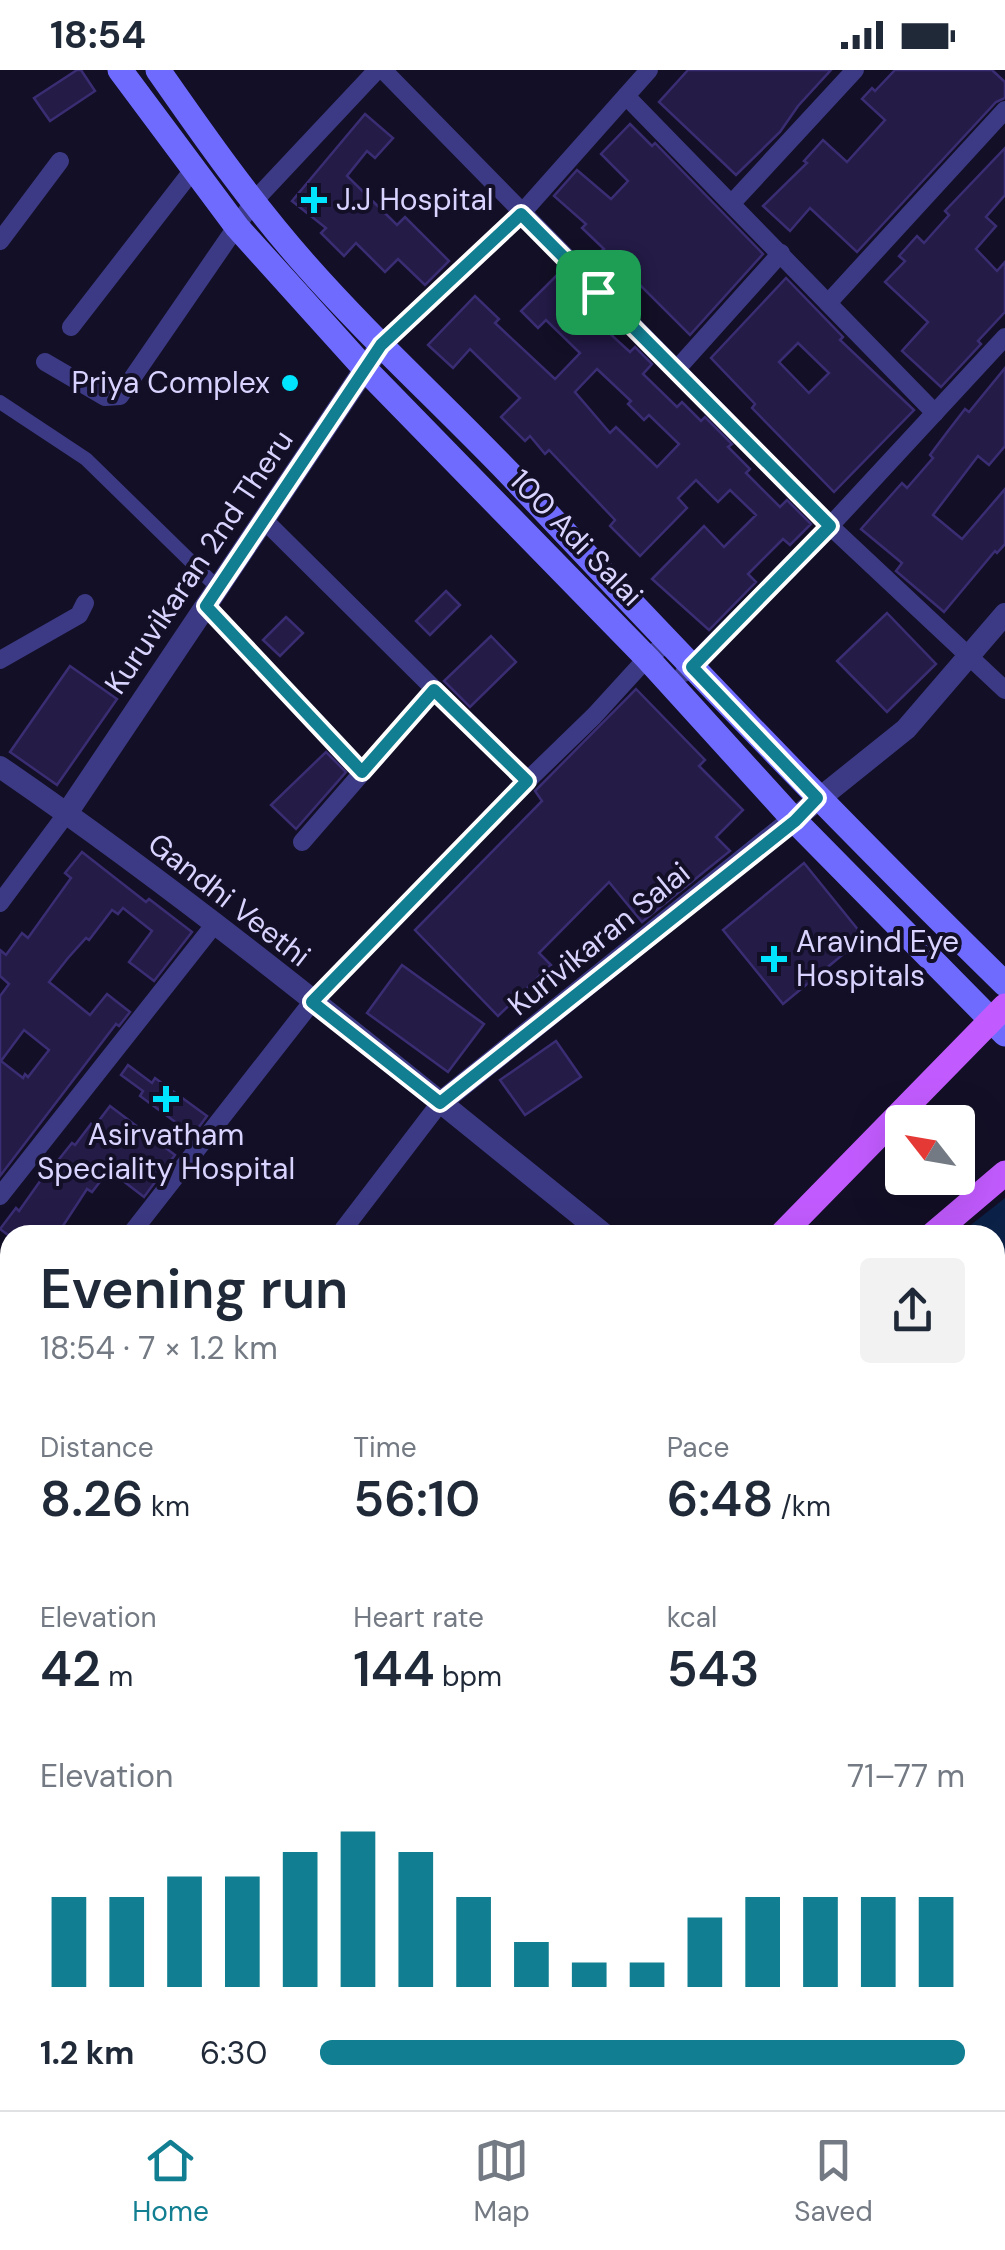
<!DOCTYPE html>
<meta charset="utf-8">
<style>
:root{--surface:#fff;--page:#f2f2f3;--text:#1f2937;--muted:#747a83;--line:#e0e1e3;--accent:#117e91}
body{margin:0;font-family:"DM Sans",sans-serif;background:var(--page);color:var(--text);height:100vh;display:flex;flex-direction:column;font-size:38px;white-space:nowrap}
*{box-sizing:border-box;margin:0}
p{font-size:32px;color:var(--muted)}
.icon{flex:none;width:55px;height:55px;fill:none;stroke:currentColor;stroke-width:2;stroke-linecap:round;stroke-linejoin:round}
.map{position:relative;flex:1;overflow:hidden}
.panel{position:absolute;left:0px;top:1155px;width:1005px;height:885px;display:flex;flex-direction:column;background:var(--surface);border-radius:30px 30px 0 0;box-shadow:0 10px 40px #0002}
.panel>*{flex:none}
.needle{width:65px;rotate:301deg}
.tools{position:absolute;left:885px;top:1035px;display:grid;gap:20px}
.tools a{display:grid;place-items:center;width:90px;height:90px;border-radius:10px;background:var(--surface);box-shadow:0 10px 40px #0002;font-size:50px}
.pin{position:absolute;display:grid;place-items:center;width:85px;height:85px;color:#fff;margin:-42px;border-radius:20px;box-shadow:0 5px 15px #0006}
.round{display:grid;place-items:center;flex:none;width:105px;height:105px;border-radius:10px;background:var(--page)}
.overview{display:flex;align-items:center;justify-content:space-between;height:170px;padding:0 40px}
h1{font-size:55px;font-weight:600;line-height:75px}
.figures{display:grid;grid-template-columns:repeat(3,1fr);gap:15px;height:170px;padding:10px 40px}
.figures div{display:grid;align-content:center}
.figures b{font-size:50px;font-weight:600}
.figures small{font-size:28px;font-weight:400}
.figures p{font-size:28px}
.chart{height:280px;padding:20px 40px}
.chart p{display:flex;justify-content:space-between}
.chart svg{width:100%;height:180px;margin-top:10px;stroke:var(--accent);stroke-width:6}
ul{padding:0 40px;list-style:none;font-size:32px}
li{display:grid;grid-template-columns:160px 120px 1fr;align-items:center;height:75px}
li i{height:25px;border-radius:12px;background:var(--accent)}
.status{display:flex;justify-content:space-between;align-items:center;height:70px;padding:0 50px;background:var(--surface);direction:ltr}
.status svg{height:28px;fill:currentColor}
.tabs{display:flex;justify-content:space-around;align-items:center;height:140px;border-top:2px solid var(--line);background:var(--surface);font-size:28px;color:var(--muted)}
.tabs a{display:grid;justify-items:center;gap:5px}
.tabs .current{color:var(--accent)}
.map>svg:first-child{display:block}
.water{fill:#0c2248}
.building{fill:#241b47;stroke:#3b2d73;stroke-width:2.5;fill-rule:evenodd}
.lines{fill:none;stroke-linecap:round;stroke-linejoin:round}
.pedestrian{stroke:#3d3a85;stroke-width:14}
.minor{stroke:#3d3a85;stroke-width:18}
.tertiary{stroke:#3d3a85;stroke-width:22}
.secondary{stroke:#6f6bff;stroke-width:25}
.primary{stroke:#c25bff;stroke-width:25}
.route-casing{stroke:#fff;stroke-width:20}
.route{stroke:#117e91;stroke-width:12}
.poi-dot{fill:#00e5ff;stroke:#130f26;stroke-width:4}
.labels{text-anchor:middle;stroke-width:8;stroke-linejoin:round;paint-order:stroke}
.poi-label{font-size:30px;fill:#d9d4ff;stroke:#130f26;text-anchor:start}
.street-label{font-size:30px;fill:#d9d4ff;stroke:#130f26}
</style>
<div class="status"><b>18:54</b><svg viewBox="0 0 49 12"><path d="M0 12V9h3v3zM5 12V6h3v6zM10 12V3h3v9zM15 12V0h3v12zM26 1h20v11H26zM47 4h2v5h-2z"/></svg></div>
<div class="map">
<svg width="1005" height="2040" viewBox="0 0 1005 2040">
<rect width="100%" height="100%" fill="#130f26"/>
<g class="water">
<path d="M 1005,1128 L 1005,1744 L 995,1753 L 995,1165 L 958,1165 Z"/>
<path d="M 10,1783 L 10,2030 L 673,2030 L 663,2040 L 0,2040 L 0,1791 Z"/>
</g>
<g class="building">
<path d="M 77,0 L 81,0 L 95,21 L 50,51 L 34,28 Z"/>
<path d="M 688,0 L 831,0 L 798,36 L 780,62 L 736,105 L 659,32 Z"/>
<path d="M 895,0 L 992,0 L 1005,12 L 1005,28 L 996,32 L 857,182 L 810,138 L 790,161 L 763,136 L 807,93 L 804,91 L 823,70 L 847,92 L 885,50 L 862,29 L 872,18 L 875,21 Z"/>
<path d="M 365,44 L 393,68 L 375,88 L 367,81 L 347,106 L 397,155 L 405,147 L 449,191 L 425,215 L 398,189 L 385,202 L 356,173 L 344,186 L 321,163 L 326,158 L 292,131 Z"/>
<path d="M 630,54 L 652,76 L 655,73 L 763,184 L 690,265 L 620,195 L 617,198 L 600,182 L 604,179 L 582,158 L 586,154 L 554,126 L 577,100 L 611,129 L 628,111 L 601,84 Z"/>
<path d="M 1005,78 L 1005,125 L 986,147 L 996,156 L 976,179 L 997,201 L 1005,192 L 1005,242 L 978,271 L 981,274 L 941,317 L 902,281 L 928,252 L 885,212 L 905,191 L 899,186 L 917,166 L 924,173 L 949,145 L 945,141 Z"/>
<path d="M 558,204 L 601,247 L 596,251 L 630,282 L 635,277 L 652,294 L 643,304 L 677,337 L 682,332 L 701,351 L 705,347 L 732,374 L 728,377 L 750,399 L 746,403 L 780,437 L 787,430 L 811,454 L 790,475 L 783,469 L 748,504 L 756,512 L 709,560 L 652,509 L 704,456 L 724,477 L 756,445 L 730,420 L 718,432 L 696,410 L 678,428 L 687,438 L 640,486 L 610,456 L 615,450 L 549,380 L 545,384 L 530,366 L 525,371 L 501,347 L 520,328 L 470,279 L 453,298 L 428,275 L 475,226 L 499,249 L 495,253 L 555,309 L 580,283 L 546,250 L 538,258 L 521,241 ZM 597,299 L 631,331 L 628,334 L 644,350 L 649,345 L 679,374 L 657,397 L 616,357 L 610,363 L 575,322 Z"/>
<path d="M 786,208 L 843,267 L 840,270 L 914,340 L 834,422 L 752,338 L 755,334 L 711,288 ZM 798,273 L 829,303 L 809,323 L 779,292 Z"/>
<path d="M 1005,298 L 1005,376 L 989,395 L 978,386 L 933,445 L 962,469 L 1005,419 L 1005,474 L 997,483 L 995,481 L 944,542 L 896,501 L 902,493 L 861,459 L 902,413 L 907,418 L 933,388 L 930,385 L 948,361 L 965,339 L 969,342 Z"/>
<path d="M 446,521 L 460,535 L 430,565 L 416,551 Z"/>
<path d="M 887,543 L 936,594 L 887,642 L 837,591 Z"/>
<path d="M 286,547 L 303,563 L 280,586 L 263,570 Z"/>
<path d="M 491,566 L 516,592 L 470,637 L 444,611 Z"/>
<path d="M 70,596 L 117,629 L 57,715 L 10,682 Z"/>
<path d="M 636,619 L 705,690 L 699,696 L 743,740 L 716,767 L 730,781 L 642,852 L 609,812 L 539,883 L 551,895 L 498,946 L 415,860 L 542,731 L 535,721 Z"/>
<path d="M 326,682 L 346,702 L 296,759 L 271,735 Z"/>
<path d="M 82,782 L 146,832 L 149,829 L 192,862 L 154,911 L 129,892 L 152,861 L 123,838 L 118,844 L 112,840 L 89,870 L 86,868 L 68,888 L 49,912 L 90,945 L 107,924 L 130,942 L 119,956 L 116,954 L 0,1106 L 0,926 L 9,914 L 0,906 L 0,880 L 6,885 L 22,863 L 28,868 L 71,808 L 65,803 ZM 24,960 L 49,980 L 28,1007 L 25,1004 L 23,1008 L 1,991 Z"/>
<path d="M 804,793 L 864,867 L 783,934 L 723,860 Z"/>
<path d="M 402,895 L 484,954 L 448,1002 L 367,943 Z"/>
<path d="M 556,971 L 581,1007 L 525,1045 L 500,1010 Z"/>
<path d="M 128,995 L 152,1013 L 155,1008 L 207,1046 L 193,1065 L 140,1026 L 143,1021 L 121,1005 Z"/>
<path d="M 110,1036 L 175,1085 L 144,1127 L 109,1100 L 92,1122 L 87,1119 L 57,1165 L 8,1165 L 0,1159 L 16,1138 L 19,1141 L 50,1097 L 52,1098 L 72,1073 L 75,1075 L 91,1054 L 94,1057 Z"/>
</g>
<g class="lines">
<path class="pedestrian" d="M 0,332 L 86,389 L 218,518"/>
<g class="minor">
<path d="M 383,0 L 830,456 L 1005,620"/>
<path d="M 626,26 L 935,343"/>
<path d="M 732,133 L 855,0"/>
<path d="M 0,171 L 60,91"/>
<path d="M 828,233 L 1005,40"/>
<path d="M 71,257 L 192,101"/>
<path d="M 381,275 L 521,144 L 649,0"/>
<path d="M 45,292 L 105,327 L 120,326 L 254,131 L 377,0"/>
<path d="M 676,300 L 781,183"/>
<path d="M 264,450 L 527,711"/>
<path d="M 206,537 L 362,701"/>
<path d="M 0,590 L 79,545 L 85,533"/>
<path d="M 684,603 L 830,456 L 1005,267"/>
<path d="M 302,772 L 434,620"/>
<path d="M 0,833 L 67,743"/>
<path d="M 0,1126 L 214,855"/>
<path d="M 130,1165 L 312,932 L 527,711 L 594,646 L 647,588 L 668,572"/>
<path d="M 339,1165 L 440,1033"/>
<path d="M 0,1329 L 10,1317"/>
<path d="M 0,1579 L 10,1591"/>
<path d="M 0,1619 L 10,1612"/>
<path d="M 995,1931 L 1005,1944"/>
<path d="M 752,2030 L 761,2040"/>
</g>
<g class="tertiary">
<path d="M 0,697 C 210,841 407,1006 605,1165"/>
<path d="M 67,743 L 381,275"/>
<path d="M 440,1033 L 906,659 L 1005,544"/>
</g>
<g class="secondary">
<path d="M 120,0 L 237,157 L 365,299 L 647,588 L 795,751 L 1005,964"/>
<path d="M 158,0 C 204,66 251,133 304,193 C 369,267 442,333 510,404 C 672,577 835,748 1005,914"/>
</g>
<g class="primary">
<path d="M 781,1165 L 1005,936"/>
<path d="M 932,1165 L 1005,1103"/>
<path d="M 0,1736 L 10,1728"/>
<path d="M 995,1771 L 1005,1762"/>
<path d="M 0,1775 L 10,1768"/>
<path d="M 995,1805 L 1005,1797"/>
<path d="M 681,2040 L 692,2030"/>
<path d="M 713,2040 L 723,2030"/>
</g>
</g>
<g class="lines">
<g class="route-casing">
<path id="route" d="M 521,144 L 830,456 L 692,597 L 817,728 L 795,751 L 440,1033 L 312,932 L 527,711 L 434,620 L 362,702 L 206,536 L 381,275 Z"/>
</g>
<use href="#route" class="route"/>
</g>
<g class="poi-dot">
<path d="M309 115h10v10h10v10h-10v10h-10v-10h-10v-10h10z"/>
<circle cx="290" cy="313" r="10"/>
<path d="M769 874h10v10h10v10h-10v10h-10v-10h-10v-10h10z"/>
<path d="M161 1014h10v10h10v10h-10v10h-10v-10h-10v-10h10z"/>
</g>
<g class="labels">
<g class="poi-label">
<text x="336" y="140">J.J Hospital</text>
<text x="270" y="323" text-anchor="end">Priya Complex</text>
<text x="796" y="882">Aravind Eye<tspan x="796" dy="34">Hospitals</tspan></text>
<text x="166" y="1075" text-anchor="middle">Asirvatham<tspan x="166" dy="34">Speciality Hospital</tspan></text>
</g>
<g class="street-label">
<text transform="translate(576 468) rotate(46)" y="10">100 Adi Salai</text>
<text transform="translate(199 492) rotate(-56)" y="10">Kuruvikaran 2nd Theru</text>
<text transform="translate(229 830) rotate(38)" y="10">Gandhi Veethi</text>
<text transform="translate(599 869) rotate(-39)" y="10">Kurivikaran Salai</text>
</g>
</g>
</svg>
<div class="tools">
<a><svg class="needle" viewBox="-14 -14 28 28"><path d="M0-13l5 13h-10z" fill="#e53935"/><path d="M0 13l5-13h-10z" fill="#747a83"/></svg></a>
</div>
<div class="pin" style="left:598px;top:222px;background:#1e9e55"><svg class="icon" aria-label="arrive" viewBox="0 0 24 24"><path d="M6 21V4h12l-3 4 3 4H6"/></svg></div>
<section class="panel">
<div class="overview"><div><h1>Evening run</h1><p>18:54 · 7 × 1.2 km</p></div><a class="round"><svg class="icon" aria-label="share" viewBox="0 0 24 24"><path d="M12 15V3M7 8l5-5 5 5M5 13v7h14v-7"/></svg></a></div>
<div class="figures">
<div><p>Distance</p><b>8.26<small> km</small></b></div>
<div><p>Time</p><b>56:10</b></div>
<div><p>Pace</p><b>6:48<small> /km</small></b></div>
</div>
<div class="figures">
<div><p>Elevation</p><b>42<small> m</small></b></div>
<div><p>Heart rate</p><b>144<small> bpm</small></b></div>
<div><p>kcal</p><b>543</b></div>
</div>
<div class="chart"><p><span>Elevation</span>71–77 m</p>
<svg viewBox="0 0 160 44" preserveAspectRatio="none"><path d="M5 44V22M15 44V22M25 44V17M35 44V17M45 44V11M55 44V6M65 44V11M75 44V22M85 44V33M95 44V38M105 44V38M115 44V27M125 44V22M135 44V22M145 44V22M155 44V22"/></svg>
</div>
<ul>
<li><b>1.2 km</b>6:30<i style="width:100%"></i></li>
</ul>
</section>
</div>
<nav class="tabs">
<a class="current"><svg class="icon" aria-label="home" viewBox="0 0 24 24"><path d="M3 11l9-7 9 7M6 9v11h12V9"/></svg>Home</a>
<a><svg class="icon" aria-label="map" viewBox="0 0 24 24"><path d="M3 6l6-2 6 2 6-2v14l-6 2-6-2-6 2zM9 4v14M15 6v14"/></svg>Map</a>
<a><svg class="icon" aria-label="saved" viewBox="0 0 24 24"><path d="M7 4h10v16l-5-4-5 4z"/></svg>Saved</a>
</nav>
